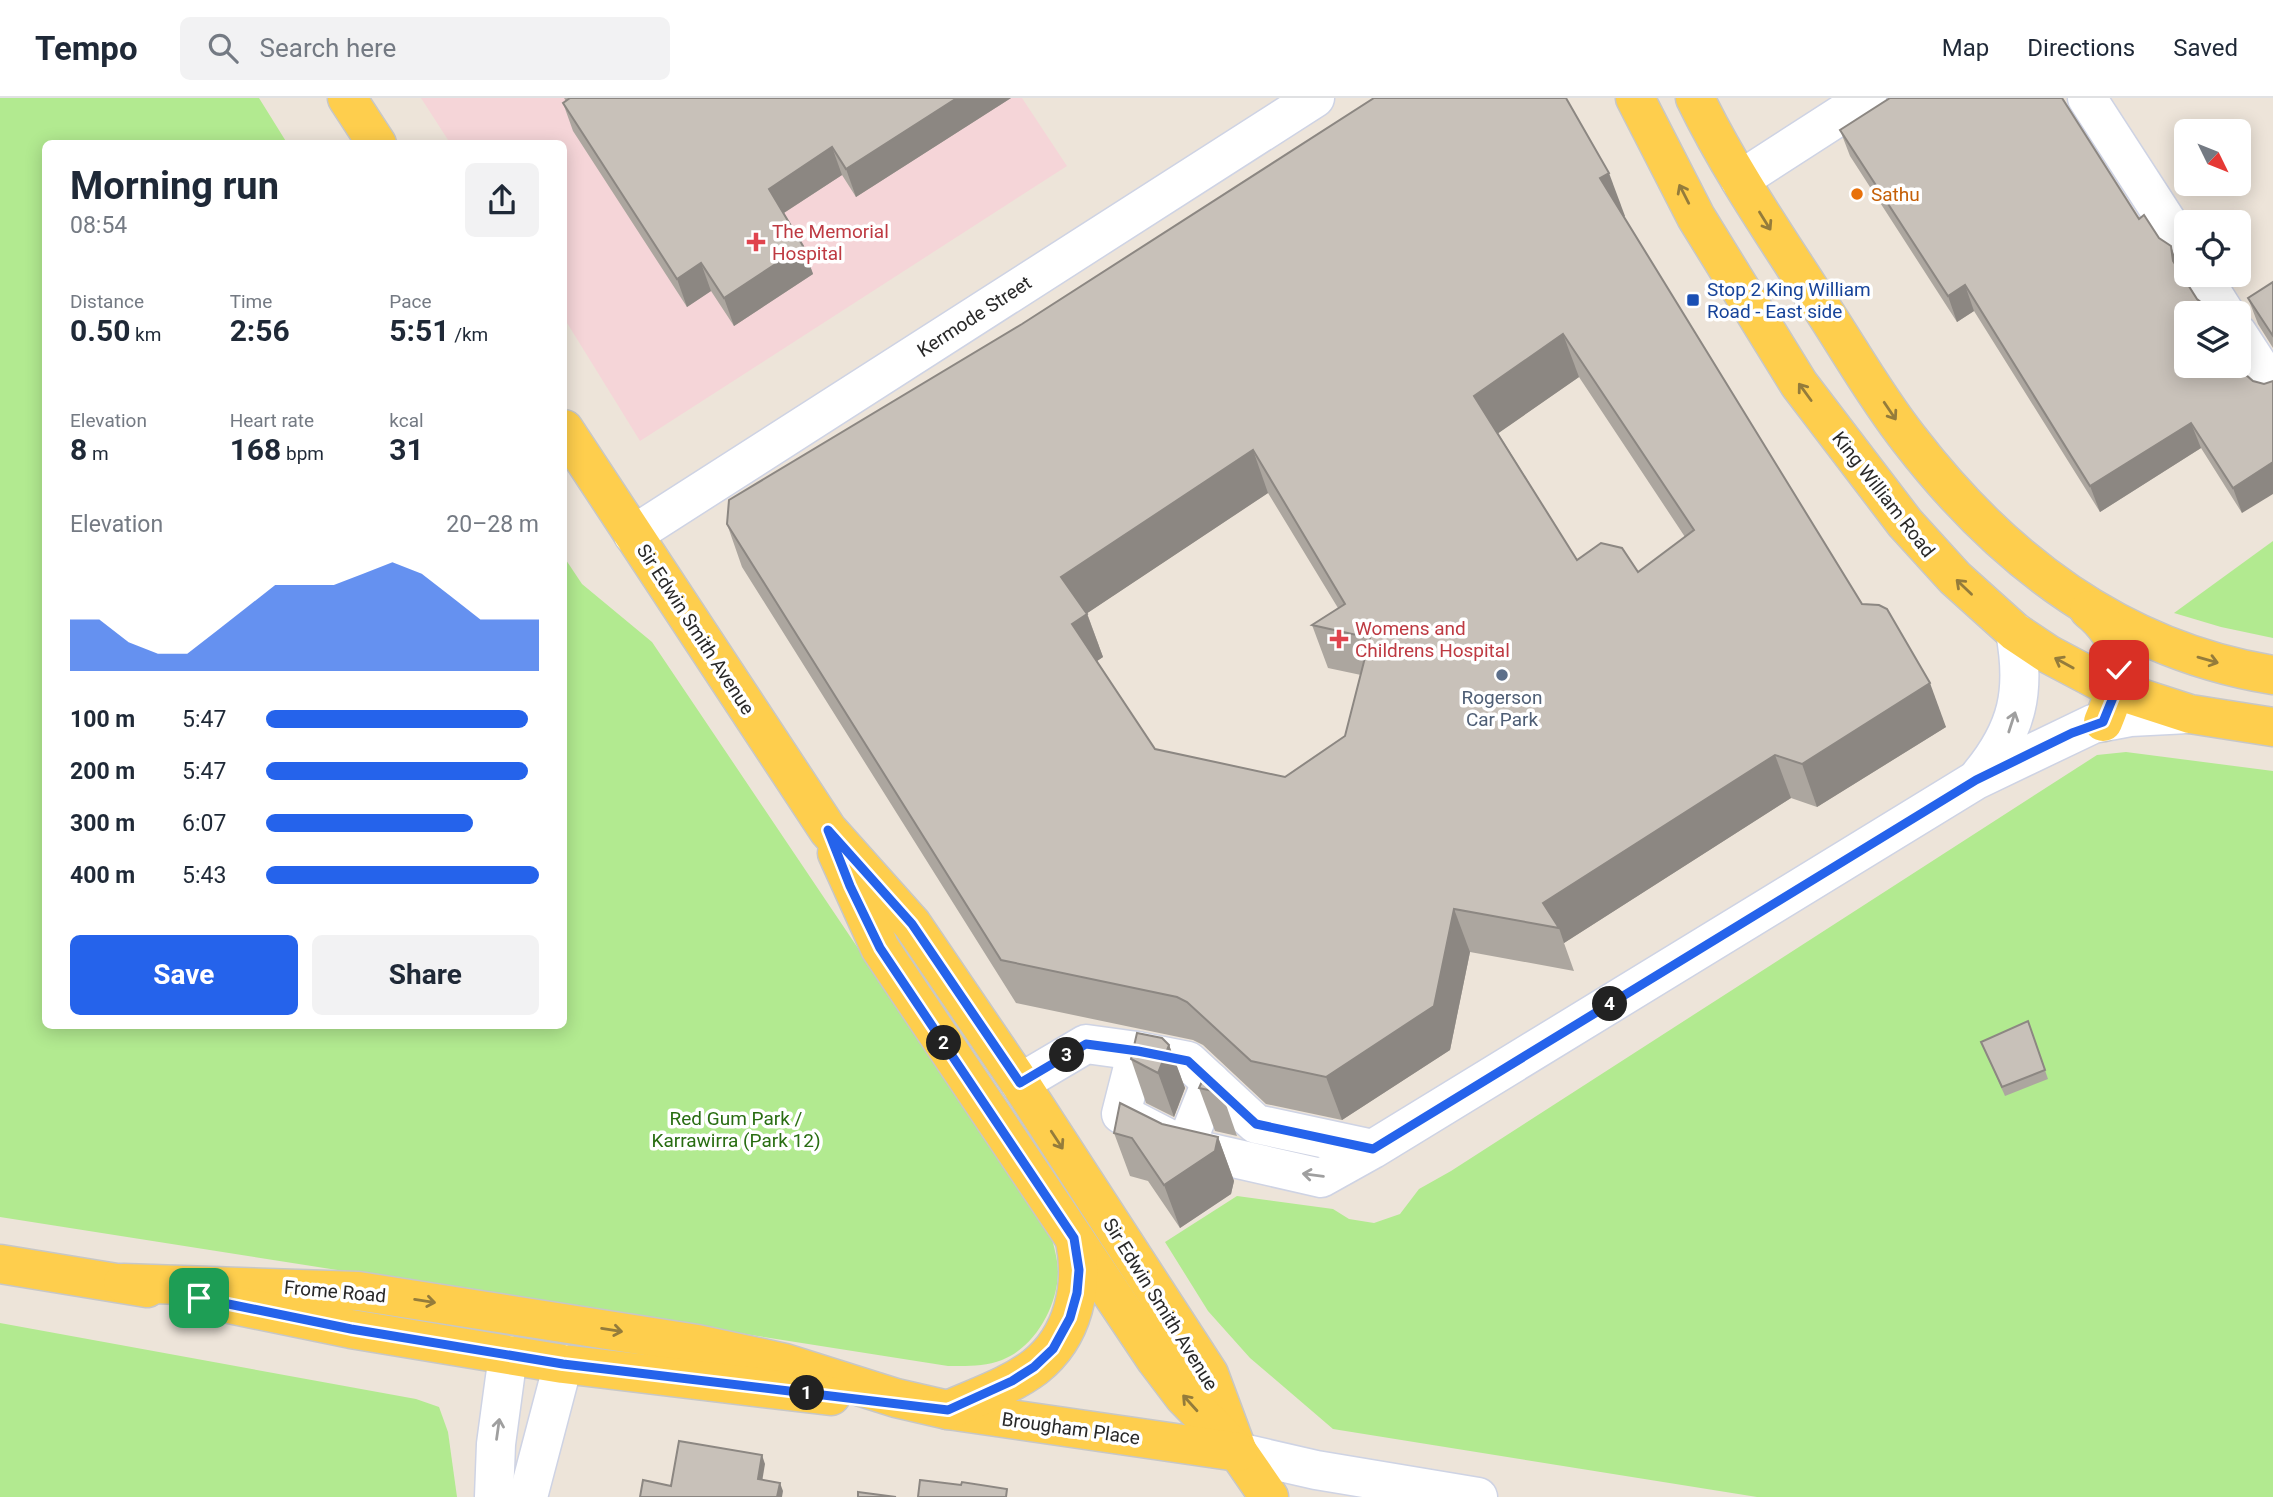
<!DOCTYPE html>
<meta charset="utf-8">
<style>
:root{--surface:#fff;--page:#f2f2f3;--text:#1f2937;--muted:#747a83;--line:#e0e1e3;--accent:#2563eb}
body{margin:0;font-family:Roboto,sans-serif;background:var(--page);color:var(--text);height:100vh;display:flex;flex-direction:column;font-size:26px;white-space:nowrap}
*{box-sizing:border-box;margin:0}
p{font-size:23px;color:var(--muted)}
.icon{flex:none;width:38px;height:38px;fill:none;stroke:currentColor;stroke-width:2;stroke-linecap:round;stroke-linejoin:round}
.map{position:relative;flex:1;overflow:hidden}
.drawer{position:absolute;left:42px;top:42px;width:525px;height:889px;display:flex;flex-direction:column;background:var(--surface);border-radius:10px;box-shadow:0 4px 18px #0003}
.drawer>*{flex:none}
.needle{width:46px;rotate:133deg}
.controls{position:absolute;left:2174px;top:21px;display:grid;gap:14px}
.controls a{display:grid;place-items:center;width:77px;height:77px;border-radius:10px;background:var(--surface);box-shadow:0 4px 18px #0003;font-size:35px}
.pin{position:absolute;display:grid;place-items:center;width:60px;height:60px;color:#fff;margin:-30px;border-radius:14px;box-shadow:0 4px 10px #0006}
.km{position:absolute;width:35px;height:35px;margin:-18px;border-radius:50%;background:#222;color:#fff;font-size:19px;line-height:35px;text-align:center}
.round{display:grid;place-items:center;flex:none;width:74px;height:74px;border-radius:10px;background:var(--page)}
.overview{display:flex;align-items:center;justify-content:space-between;height:119px;padding:0 28px}
h1{font-size:38px;font-weight:700;line-height:52px}
.figures{display:grid;grid-template-columns:repeat(3,1fr);gap:10px;height:119px;padding:7px 28px}
.figures div{display:grid;align-content:center}
.figures b{font-size:30px;font-weight:700}
.figures small{font-size:19px;font-weight:400}
.figures p{font-size:19px}
.chart{height:196px;padding:14px 28px}
.chart p{display:flex;justify-content:space-between}
.chart svg{width:100%;height:126px;margin-top:7px;fill:var(--accent);opacity:.7}
.action{display:flex;gap:14px;margin-top:auto;padding:14px 28px}
.action a{flex:1;height:80px;border-radius:10px;background:var(--accent);color:#fff;font-size:28px;font-weight:700;line-height:80px;text-align:center}
.action a+a{background:var(--page);color:var(--text)}
ul{padding:0 28px;list-style:none;font-size:23px}
li{display:grid;grid-template-columns:112px 84px 1fr;align-items:center;height:52px}
li i{height:18px;border-radius:9px;background:var(--accent)}
header{display:flex;align-items:center;gap:42px;box-sizing:border-box;height:98px;padding:0 35px;background:var(--surface);border-bottom:2px solid var(--line)}
header strong{font-size:33px}
nav{display:flex;gap:38px;margin-inline-start:auto;font-size:24px}
.search{width:490px;height:63px;background:var(--page);display:flex;align-items:center;gap:18px;box-sizing:border-box;padding:0 24px;border-radius:10px;color:var(--muted);font-size:26px}
.map>svg:first-child{display:block}
.medical{fill:#f5d5d8}
.green{fill:#b2ea90}
.lines{fill:none;stroke-linecap:round;stroke-linejoin:round}
.minor-casing{stroke:#ced3e4;stroke-width:41}
.major-casing{stroke:#c7c7c7;stroke-width:41}
.minor{stroke:#fff;stroke-width:38}
.major{stroke:#fece4d;stroke-width:38}
.wall{fill:#aca69f;fill-rule:evenodd}
.shaded-wall{fill:#8c8782}
.building{fill:#c8c1b9;stroke:#8c8782;stroke-width:2;fill-rule:evenodd}
.oneway{stroke:#947c3b}
.oneway2{stroke:#9f9f9f}
.route-casing{stroke:#fff;stroke-width:14}
.route{stroke:#2563eb;stroke-width:9}
.food-dot{fill:#e8710a;stroke:#fff;stroke-width:2.5}
.health-dot{fill:#e0444e;stroke:#fff;stroke-width:2.5}
.transit-dot{fill:#1a4fb4;stroke:#fff;stroke-width:2.5}
.service-dot{fill:#5c6f8a;stroke:#fff;stroke-width:2.5}
.labels{text-anchor:middle;stroke-width:7;stroke-linejoin:round;paint-order:stroke}
.food-label{font-size:19px;fill:#c56008;stroke:#fff;text-anchor:start}
.health-label{font-size:19px;fill:#be3a42;stroke:#fff;text-anchor:start}
.transit-label{font-size:19px;fill:#164399;stroke:#fff;text-anchor:start}
.street-label{font-size:19px;fill:#292929;stroke:#fff}
.service-label{font-size:19px;fill:#4e5e75;stroke:#fff}
.park-label{font-size:19px;fill:#296d12;stroke:#fff}
</style>
<header>
<strong>Tempo</strong>
<div class="search"><svg class="icon" aria-label="search" viewBox="0 0 24 24"><circle cx="10" cy="10" r="6"/><path d="M15 15l6 6"/></svg>Search here</div>
<nav><a>Map</a><a>Directions</a><a>Saved</a></nav>
</header>
<div class="map">
<svg width="2273" height="1399" viewBox="0 0 2273 1399">
<rect width="100%" height="100%" fill="#ede4d9"/>
<path class="medical" d="M 421,0 L 1022,0 L 1067,68 L 640,343 L 564,220 L 564,46 L 450,45 Z"/>
<g class="green">
<path d="M 0,0 L 259,0 L 287,45 L 46,46 L 46,928 L 564,928 L 564,459 L 582,486 L 652,544 L 1051,1137 C 1054,1149 1058,1162 1058,1175 C 1057,1209 1035,1249 1002,1262 C 984,1269 966,1268 948,1268 L 0,1119 Z"/>
<path d="M 2273,443 L 2273,540 L 2221,529 L 2174,515 Z"/>
<path d="M 2126,654 L 2273,673 L 2273,1399 L 1757,1399 L 1333,1331 L 1250,1260 L 1208,1213 L 1165,1144 L 1237,1098 L 1333,1111 L 1349,1121 L 1374,1125 L 1400,1116 L 1419,1091 L 1451,1073 L 2097,657 Z"/>
<path d="M 0,1225 L 416,1301 L 439,1309 L 448,1334 L 457,1399 L 0,1399 Z"/>
</g>
<g class="lines">
<g class="minor-casing">
<g id="minor">
<path d="M 2087,0 L 2186,153"/>
<path d="M 1740,82 L 1867,0"/>
<path d="M 2201,177 L 2225,215"/>
<path d="M 2238,236 L 2273,290"/>
<path d="M 633,437 L 1315,0"/>
<path d="M 1980,677 C 2018,631 2026,592 2015,534"/>
<path d="M 1020,985 L 1086,946 L 1137,953"/>
<path d="M 1185,1049 L 1211,984"/>
<path d="M 1373,1051 L 1256,1026 L 1188,963 L 1137,953 L 1121,1016 L 1185,1049 L 1321,1080 L 1373,1051 L 1976,682 L 2093,626 L 2130,619 L 2188,616"/>
<path d="M 1238,1354 L 1316,1372 L 1478,1399"/>
<path d="M 494,1399 L 496,1346 L 508,1257"/>
<path d="M 528,1399 L 563,1266"/>
</g>
</g>
<g class="major-casing">
<g id="major">
<path d="M 347,0 L 377,46"/>
<path d="M 1635,0 L 1696,119 L 1799,286 L 1905,425 L 1955,480 L 2015,534 L 2048,556 L 2116,592 L 2190,616 L 2273,629"/>
<path d="M 1695,0 C 1730,72 1775,137 1818,204 C 1848,249 1875,298 1909,341 C 2002,462 2119,552 2273,577"/>
<path d="M 564,331 L 828,732 L 912,826 L 1020,985 L 1209,1276 L 1238,1354"/>
<path d="M 2089,512 C 2131,545 2121,580 2103,624"/>
<path d="M 837,755 L 880,850 L 1156,1262 L 1184,1299 L 1238,1354 L 1269,1399"/>
<path d="M 0,1166 L 147,1190"/>
<path d="M 123,1185 L 358,1193 L 697,1246 L 785,1265 L 896,1300 L 948,1312 L 1238,1354"/>
<path d="M 224,1205 L 351,1231 L 563,1266 L 831,1298"/>
<path d="M 948,1312 C 977,1299 1010,1288 1035,1269 C 1074,1238 1084,1188 1075,1142"/>
</g>
</g>
<use href="#minor" class="minor"/>
<use href="#major" class="major"/>
</g>
<g class="wall">
<path d="M 564,0 L 1011,0 L 856,99 L 842,77 L 784,115 L 803,148 L 813,176 L 734,228 L 711,193 L 687,209 L 573,33 L 563,5 L 566,3 Z"/>
<path d="M 1840,32 L 2186,215 L 2253,283 L 2264,286 L 2242,415 L 2201,350 L 2100,414 L 1974,213 L 1957,224 L 1850,58 Z"/>
<path d="M 1625,118 L 1624,119 L 1862,506 L 1946,629 L 1817,709 L 1791,700 L 1564,845 L 1574,873 L 1470,854 L 1450,952 L 1342,1022 L 1266,1006 L 1203,947 L 1193,942 L 1016,905 L 742,469 L 727,426 ZM 1579,279 L 1685,439 L 1638,474 L 1577,462 L 1498,335 ZM 1268,395 L 1338,510 L 1312,527 L 1328,570 L 1361,577 L 1345,638 L 1285,679 L 1155,651 L 1097,563 L 1103,559 L 1087,515 Z"/>
<path d="M 2273,184 L 2273,250 L 2258,226 L 2248,200 Z"/>
<path d="M 2028,923 L 2048,981 L 2005,998 L 1981,944 Z"/>
<path d="M 1169,947 L 1185,990 L 1174,1019 L 1146,1005 L 1131,961 Z"/>
<path d="M 1199,990 L 1222,995 L 1237,1038 L 1215,1033 Z"/>
<path d="M 1162,1026 L 1218,1039 L 1234,1083 L 1231,1096 L 1180,1130 L 1148,1083 L 1130,1078 L 1114,1035 Z"/>
</g>
<g class="shaded-wall">
<path d="M 957,0 L 1011,0 L 856,99 L 846,71 Z"/>
<path d="M 832,49 L 842,77 L 779,118 L 769,91 Z"/>
<path d="M 1609,75 L 1625,118 L 1616,124 L 1600,80 Z"/>
<path d="M 803,148 L 813,176 L 734,228 L 724,200 Z"/>
<path d="M 2171,148 L 2180,173 L 2173,163 Z"/>
<path d="M 701,165 L 711,193 L 687,209 L 677,181 Z"/>
<path d="M 1965,187 L 1974,213 L 1957,224 L 1948,198 Z"/>
<path d="M 1563,236 L 1579,279 L 1490,341 L 1474,298 Z"/>
<path d="M 2191,325 L 2201,350 L 2100,414 L 2090,388 Z"/>
<path d="M 1253,352 L 1268,395 L 1077,522 L 1061,479 Z"/>
<path d="M 2273,364 L 2273,396 L 2242,415 L 2233,390 Z"/>
<path d="M 1087,516 L 1103,559 L 1088,569 L 1072,526 Z"/>
<path d="M 1930,585 L 1946,629 L 1817,709 L 1802,666 Z"/>
<path d="M 1775,657 L 1791,700 L 1564,845 L 1559,830 L 1543,805 Z"/>
<path d="M 1454,811 L 1470,854 L 1450,952 L 1342,1022 L 1326,979 Z"/>
<path d="M 1169,947 L 1185,990 L 1174,1019 L 1158,975 Z"/>
<path d="M 1218,1039 L 1234,1083 L 1231,1096 L 1180,1130 L 1164,1087 Z"/>
<path d="M 762,1357 L 765,1366 L 761,1390 L 758,1381 Z"/>
<path d="M 780,1385 L 783,1393 L 782,1399 L 777,1399 Z"/>
</g>
<g class="building">
<path d="M 570,0 L 957,0 L 846,71 L 832,49 L 769,91 L 803,148 L 724,200 L 701,165 L 677,181 L 563,5 Z"/>
<path d="M 1374,0 L 1566,0 L 1609,75 L 1600,80 L 1862,506 L 1879,507 L 1887,511 L 1930,585 L 1802,666 L 1775,657 L 1543,805 L 1559,830 L 1454,811 L 1434,908 L 1326,979 L 1251,963 L 1187,904 L 1177,899 L 1001,862 L 727,426 L 729,402 L 1022,226 ZM 1563,236 L 1694,432 L 1638,474 L 1622,450 L 1601,445 L 1577,462 L 1474,298 ZM 1253,352 L 1345,506 L 1312,527 L 1370,540 L 1345,638 L 1285,679 L 1155,651 L 1072,526 L 1087,516 L 1061,479 Z"/>
<path d="M 1890,0 L 2062,0 L 2139,121 L 2144,117 L 2159,140 L 2171,148 L 2173,163 L 2197,201 L 2207,209 L 2209,215 L 2186,215 L 2186,268 L 2238,268 L 2238,265 L 2245,276 L 2253,283 L 2264,286 L 2273,283 L 2273,364 L 2233,390 L 2191,325 L 2090,388 L 1965,187 L 1948,198 L 1840,32 Z"/>
<path d="M 2273,184 L 2273,238 L 2248,200 Z"/>
<path d="M 2028,923 L 2045,972 L 2002,989 L 1981,944 Z"/>
<path d="M 1137,935 L 1162,940 L 1169,947 L 1158,975 L 1131,961 Z"/>
<path d="M 1204,979 L 1222,995 L 1199,990 Z"/>
<path d="M 1120,1005 L 1162,1026 L 1218,1039 L 1215,1053 L 1164,1087 L 1132,1040 L 1114,1035 Z"/>
<path d="M 679,1343 L 762,1357 L 758,1381 L 780,1385 L 777,1399 L 640,1399 L 643,1382 L 671,1388 Z"/>
<path d="M 920,1382 L 961,1387 L 962,1384 L 1007,1391 L 1006,1399 L 918,1399 Z"/>
<path d="M 858,1394 L 896,1399 L 858,1399 Z"/>
</g>
<defs><path id="oneway-shaft" d="M-6 0H5M1.5-3L5.5 0L1.5 3" fill="none" stroke-width="1.6" stroke-linecap="round" stroke-linejoin="round" transform="scale(1.75)"/></defs>
<g class="oneway">
<use href="#oneway-shaft" transform="translate(1684 96) rotate(-117)"/>
<use href="#oneway-shaft" transform="translate(1765 123) rotate(58)"/>
<use href="#oneway-shaft" transform="translate(1805 294) rotate(-126)"/>
<use href="#oneway-shaft" transform="translate(1890 313) rotate(56)"/>
<use href="#oneway-shaft" transform="translate(1964 489) rotate(-136)"/>
<use href="#oneway-shaft" transform="translate(2208 562) rotate(16)"/>
<use href="#oneway-shaft" transform="translate(2064 565) rotate(-151)"/>
<use href="#oneway-shaft" transform="translate(1057 1042) rotate(57)"/>
<use href="#oneway-shaft" transform="translate(425 1203) rotate(9)"/>
<use href="#oneway-shaft" transform="translate(612 1232) rotate(9)"/>
<use href="#oneway-shaft" transform="translate(1190 1305) rotate(-132)"/>
</g>
<g class="oneway2">
<use href="#oneway-shaft" transform="translate(2012 624) rotate(-72)"/>
<use href="#oneway-shaft" transform="translate(1313 1077) rotate(-173)"/>
<use href="#oneway-shaft" transform="translate(498 1331) rotate(-82)"/>
</g>
<g class="lines">
<g class="route-casing">
<path id="route" d="M 199,1200 L 351,1231 L 563,1266 L 948,1312 L 1012,1283 L 1034,1269 L 1053,1251 L 1070,1220 L 1077,1195 L 1079,1172 L 1074,1140 L 880,850 L 850,788 L 828,732 L 912,826 L 1020,985 L 1086,946 L 1138,953 L 1188,963 L 1256,1026 L 1373,1051 L 1976,682 L 2072,635 L 2103,624 L 2116,592 L 2119,572"/>
</g>
<use href="#route" class="route"/>
</g>
<circle class="food-dot" cx="1857" cy="96" r="7"/>
<g class="health-dot">
<path d="M752.5 133.5h7v7h7v7h-7v7h-7v-7h-7v-7h7z"/>
<path d="M1335.5 530.5h7v7h7v7h-7v7h-7v-7h-7v-7h7z"/>
</g>
<rect class="transit-dot" x="1686" y="195" width="14" height="14" rx="3.5"/>
<circle class="service-dot" cx="1502" cy="577" r="7"/>
<g class="labels">
<g class="food-label">
<text x="1871" y="103">Sathu</text>
</g>
<g class="health-label">
<text x="772" y="140">The Memorial<tspan x="772" dy="22">Hospital</tspan></text>
<text x="1355" y="537">Womens and<tspan x="1355" dy="22">Childrens Hospital</tspan></text>
</g>
<g class="transit-label">
<text x="1707" y="198">Stop 2 King William<tspan x="1707" dy="22">Road - East side</tspan></text>
</g>
<g class="street-label">
<text transform="translate(974 218) rotate(-33)" y="7">Kermode Street</text>
<text transform="translate(1884 396) rotate(52)" y="7">King William Road</text>
<text transform="translate(696 531) rotate(57)" y="7">Sir Edwin Smith Avenue</text>
<text transform="translate(335 1193) rotate(5)" y="7">Frome Road</text>
<text transform="translate(1161 1206) rotate(58)" y="7">Sir Edwin Smith Avenue</text>
<text transform="translate(1071 1330) rotate(8)" y="7">Brougham Place</text>
</g>
<g class="service-label">
<text x="1502" y="606">Rogerson<tspan x="1502" dy="22">Car Park</tspan></text>
</g>
<g class="park-label">
<text x="736" y="1027">Red Gum Park /<tspan x="736" dy="22">Karrawirra (Park 12)</tspan></text>
</g>
</g>
</svg>
<div class="controls">
<a><svg class="needle" viewBox="-14 -14 28 28"><path d="M0-13l5 13h-10z" fill="#e53935"/><path d="M0 13l5-13h-10z" fill="#747a83"/></svg></a>
<a><svg class="icon" aria-label="locate" viewBox="0 0 24 24"><circle cx="12" cy="12" r="6"/><path d="M12 2v4M12 18v4M2 12h4M18 12h4"/></svg></a>
<a><svg class="icon" aria-label="layers" viewBox="0 0 24 24"><path d="M12 4l9 5-9 5-9-5zM3 14l9 5 9-5"/></svg></a>
</div>
<div class="pin" style="left:199px;top:1200px;background:#1e9e55"><svg class="icon" aria-label="arrive" viewBox="0 0 24 24"><path d="M6 21V4h12l-3 4 3 4H6"/></svg></div>
<div class="pin" style="left:2119px;top:572px;background:#d93025"><svg class="icon" aria-label="check" viewBox="0 0 24 24"><path d="M5 12l5 5 9-10"/></svg></div>
<b class="km" style="left:807px;top:1295px">1</b>
<b class="km" style="left:944px;top:945px">2</b>
<b class="km" style="left:1067px;top:957px">3</b>
<b class="km" style="left:1610px;top:906px">4</b>
<section class="drawer">
<div class="overview"><div><h1>Morning run</h1><p>08:54</p></div><a class="round"><svg class="icon" aria-label="share" viewBox="0 0 24 24"><path d="M12 15V3M7 8l5-5 5 5M5 13v7h14v-7"/></svg></a></div>
<div class="figures">
<div><p>Distance</p><b>0.50<small> km</small></b></div>
<div><p>Time</p><b>2:56</b></div>
<div><p>Pace</p><b>5:51<small> /km</small></b></div>
</div>
<div class="figures">
<div><p>Elevation</p><b>8<small> m</small></b></div>
<div><p>Heart rate</p><b>168<small> bpm</small></b></div>
<div><p>kcal</p><b>31</b></div>
</div>
<div class="chart"><p><span>Elevation</span>20–28 m</p>
<svg viewBox="0 0 160 44" preserveAspectRatio="none"><path d="M0 44V26L10 26L20 34L30 38L40 38L50 30L60 22L70 14L80 14L90 14L100 10L110 6L120 10L130 18L140 26L150 26L160 26V44z"/></svg>
</div>
<ul>
<li><b>100 m</b>5:47<i style="width:96%"></i></li>
<li><b>200 m</b>5:47<i style="width:96%"></i></li>
<li><b>300 m</b>6:07<i style="width:76%"></i></li>
<li><b>400 m</b>5:43<i style="width:100%"></i></li>
</ul>
<div class="action"><a>Save</a><a>Share</a></div>
</section>
</div>
